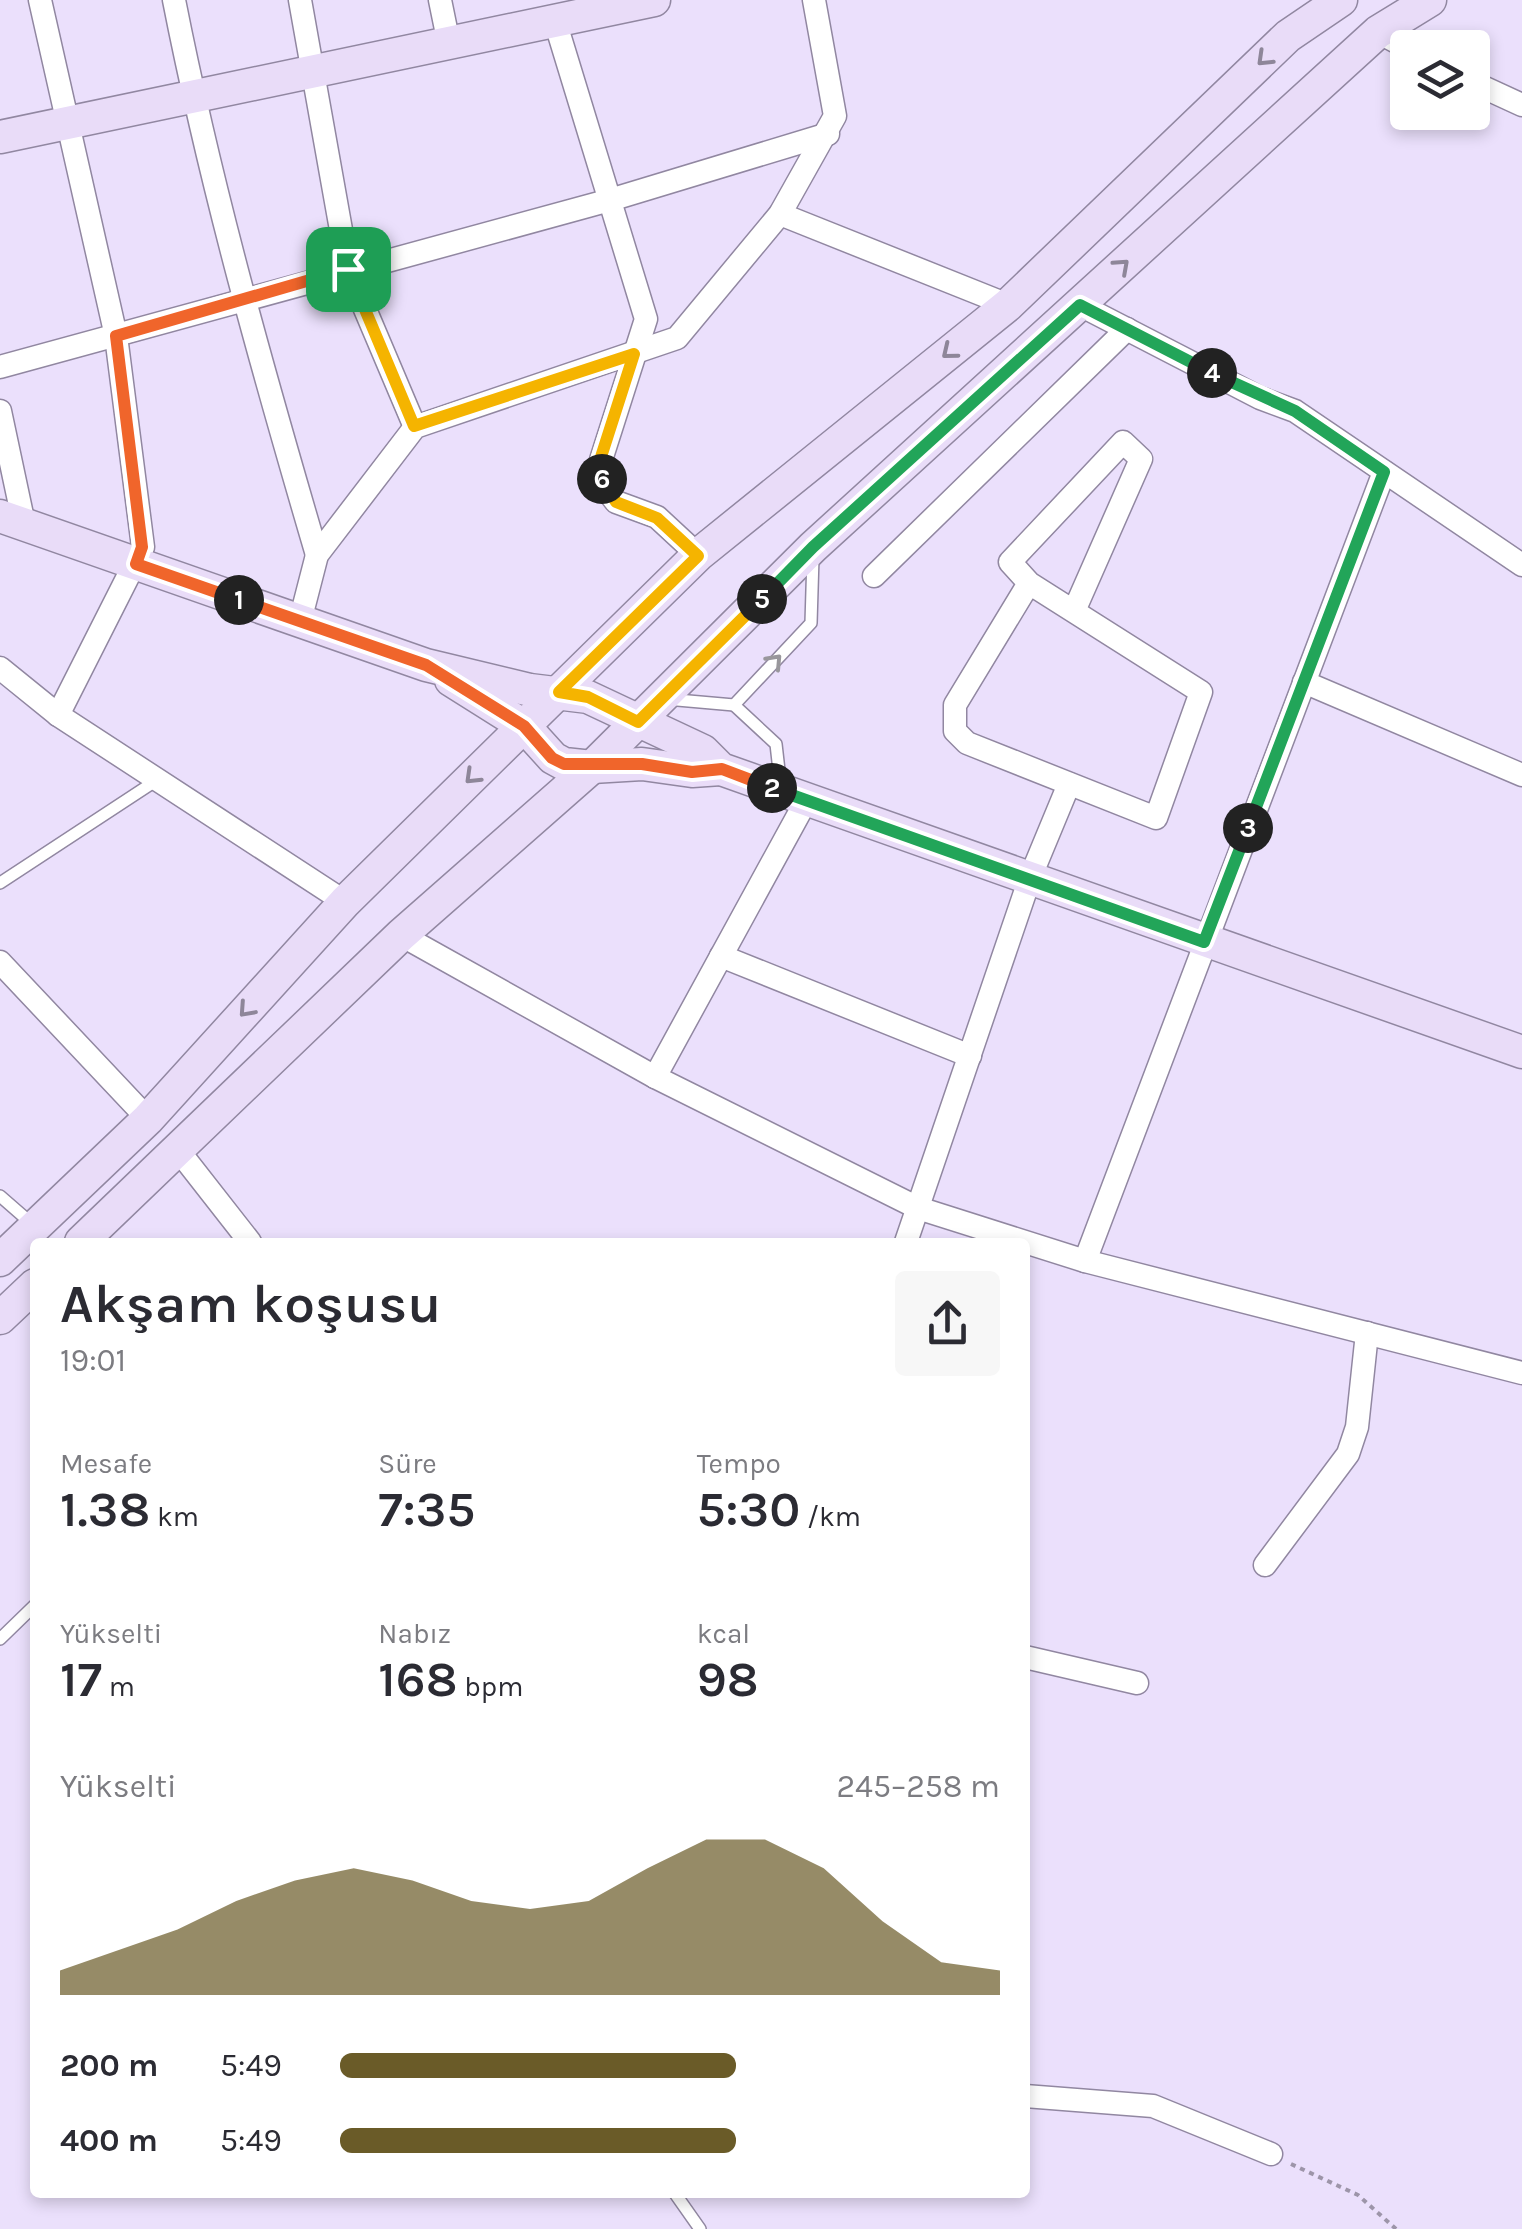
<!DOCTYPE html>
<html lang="tr">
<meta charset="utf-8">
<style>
:root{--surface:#fff;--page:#f7f7f7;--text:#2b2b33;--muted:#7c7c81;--accent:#6a5b28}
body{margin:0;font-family:Karla,sans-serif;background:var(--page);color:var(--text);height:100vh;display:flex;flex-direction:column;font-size:38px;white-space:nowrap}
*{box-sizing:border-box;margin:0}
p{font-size:32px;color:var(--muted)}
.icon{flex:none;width:55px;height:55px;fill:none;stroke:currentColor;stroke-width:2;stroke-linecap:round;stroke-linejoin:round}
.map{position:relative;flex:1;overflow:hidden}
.sheet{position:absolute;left:30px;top:1238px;width:1000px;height:960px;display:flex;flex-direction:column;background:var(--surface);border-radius:10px;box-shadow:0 5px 15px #0003}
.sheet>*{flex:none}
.tools{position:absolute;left:1390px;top:30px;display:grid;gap:20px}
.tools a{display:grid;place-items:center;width:100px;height:100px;border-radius:10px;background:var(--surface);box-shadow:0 5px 15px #0003;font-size:50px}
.pin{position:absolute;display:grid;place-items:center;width:85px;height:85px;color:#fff;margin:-42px;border-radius:20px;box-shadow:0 5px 15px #0006}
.km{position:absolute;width:50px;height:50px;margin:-25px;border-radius:50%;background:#222;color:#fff;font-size:28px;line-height:50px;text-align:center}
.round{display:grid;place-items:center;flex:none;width:105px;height:105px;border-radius:10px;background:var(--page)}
.headline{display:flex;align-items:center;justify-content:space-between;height:170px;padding:0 30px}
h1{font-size:55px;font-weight:600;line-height:75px}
.figures{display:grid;grid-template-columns:repeat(3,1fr);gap:15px;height:170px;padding:10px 30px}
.figures div{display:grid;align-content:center}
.figures b{font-size:50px;font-weight:600}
.figures small{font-size:28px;font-weight:400}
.figures p{font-size:28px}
.chart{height:280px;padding:20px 30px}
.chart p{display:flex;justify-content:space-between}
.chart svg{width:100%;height:180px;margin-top:10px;fill:var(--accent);opacity:.7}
ul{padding:0 30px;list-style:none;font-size:32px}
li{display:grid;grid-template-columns:160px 120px 1fr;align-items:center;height:75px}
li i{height:25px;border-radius:12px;background:var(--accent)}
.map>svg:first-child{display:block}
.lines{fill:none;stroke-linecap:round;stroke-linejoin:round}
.lane-casing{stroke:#9187a1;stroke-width:14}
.street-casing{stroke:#9187a1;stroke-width:25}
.secondary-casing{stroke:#9187a1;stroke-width:35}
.path{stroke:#9d95a9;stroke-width:4;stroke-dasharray:5 5;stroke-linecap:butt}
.lane{stroke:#fff;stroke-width:11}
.street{stroke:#fff;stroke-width:22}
.secondary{stroke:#e9dcf8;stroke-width:32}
.oneway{stroke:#8e8699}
.oneway2{stroke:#99979c}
.split-1-casing{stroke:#fff;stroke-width:20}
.split-2-casing{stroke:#fff;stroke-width:20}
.split-3-casing{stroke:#fff;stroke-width:20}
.split-4-casing{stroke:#fff;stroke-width:20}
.split-5-casing{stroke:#fff;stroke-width:20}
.split-6-casing{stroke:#fff;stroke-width:20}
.split-7-casing{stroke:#fff;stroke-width:20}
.split-1{stroke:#f0652b;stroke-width:12}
.split-2{stroke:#f0652b;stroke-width:12}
.split-3{stroke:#22a559;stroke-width:12}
.split-4{stroke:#22a559;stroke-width:12}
.split-5{stroke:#22a559;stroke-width:12}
.split-6{stroke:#f5b400;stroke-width:12}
.split-7{stroke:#f5b400;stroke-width:12}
</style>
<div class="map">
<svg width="1522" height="2229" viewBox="0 0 1522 2229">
<rect width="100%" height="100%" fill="#ebe0fc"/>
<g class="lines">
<g class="lane-casing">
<g id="lane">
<path d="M 666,699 L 734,705 L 811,623 L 813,557"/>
<path d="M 734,705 L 776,744 L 781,788"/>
<path d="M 0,883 L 157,780"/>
<path d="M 0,1196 L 31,1223"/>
<path d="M 0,1639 L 35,1605"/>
<path d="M 674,2192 L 700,2229"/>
</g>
</g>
<g class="street-casing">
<g id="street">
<path d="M 40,0 L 116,336 L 143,547 L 58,715"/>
<path d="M 174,0 C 211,188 263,371 317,555"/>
<path d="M 300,0 L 348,269 L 415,427"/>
<path d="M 440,0 L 449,44"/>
<path d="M 555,21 L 646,319 L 601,460 L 606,489 L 616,502 L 657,517 L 698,555"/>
<path d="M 1378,32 L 1408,48"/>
<path d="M 1472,82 L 1522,105"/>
<path d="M 780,214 L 1008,305"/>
<path d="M 1080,305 L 1260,398 L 1295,411 L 1522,565"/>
<path d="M 0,367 L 610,200 L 828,134"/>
<path d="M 0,411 L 24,524"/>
<path d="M 874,576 L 1127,329"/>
<path d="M 1029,583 L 955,705 L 955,731 L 967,743 L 1156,818 L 1201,692 L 1029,583 L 1010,562 L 1123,442 L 1141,459 L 1074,611"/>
<path d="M 300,621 L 317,555 L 415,427 L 677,338 L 780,214 L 835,116 L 814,0"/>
<path d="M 0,668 L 58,715 L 345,902"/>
<path d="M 1304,682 L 1522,775"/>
<path d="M 401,935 L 655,1077 L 918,1208 L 1085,1261 L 1522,1373"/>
<path d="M 721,956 L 970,1056"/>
<path d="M 0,962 L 148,1119"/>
<path d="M 655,1077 L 806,801"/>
<path d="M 178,1150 L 250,1242"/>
<path d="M 906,1242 L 1030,878 L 1069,784"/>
<path d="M 1085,1261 L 1384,472"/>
<path d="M 1265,1565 L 1348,1454 L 1357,1427 L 1367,1333"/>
<path d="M 1025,1657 L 1137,1683"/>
<path d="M 1025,2096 L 1153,2106 L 1271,2154"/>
</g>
</g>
<g class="secondary-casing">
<g id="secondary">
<path d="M 0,137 L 654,0"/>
<path d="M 0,516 L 426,665 L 530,690 L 588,697 L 703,751 L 721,769 L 1522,1052"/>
<path d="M 451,680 L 524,726 L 553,758 L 564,764 L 592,767 L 642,764 L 692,771 L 721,769"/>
<path d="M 81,1242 L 401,935 L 592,767 L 813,547 L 1378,32 L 1430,0"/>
<path d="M 0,1260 L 148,1119 L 345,902 L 698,555 L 1008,305 L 1288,36 L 1341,0"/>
<path d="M 0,1318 L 35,1285"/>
</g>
</g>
<path class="path" d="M 1291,2164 L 1358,2195 L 1396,2229"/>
<use href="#lane" class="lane"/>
<use href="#street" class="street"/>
<use href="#secondary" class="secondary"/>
</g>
<defs><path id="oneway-chevron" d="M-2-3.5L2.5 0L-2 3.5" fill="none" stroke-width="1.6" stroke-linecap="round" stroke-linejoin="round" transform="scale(2.5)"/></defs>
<g class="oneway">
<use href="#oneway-chevron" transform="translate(1264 59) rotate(136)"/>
<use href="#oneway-chevron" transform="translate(1122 266) rotate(-42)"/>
<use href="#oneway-chevron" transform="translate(949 352) rotate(141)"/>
<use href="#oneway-chevron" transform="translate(472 777) rotate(136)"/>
<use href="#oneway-chevron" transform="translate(246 1010) rotate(132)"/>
</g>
<use class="oneway2" href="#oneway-chevron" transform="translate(775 661) rotate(-47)"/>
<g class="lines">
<g class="split-1-casing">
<path id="split-1" d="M 239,600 L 136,564 L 142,547 L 116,336 L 348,269"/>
</g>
<g class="split-2-casing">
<path id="split-2" d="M 239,600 L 426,665 L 524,726 L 552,758 L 564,764 L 642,764 L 692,772 L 722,769 L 772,788"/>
</g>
<g class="split-3-casing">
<path id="split-3" d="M 772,788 L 1204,942 L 1248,828"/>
</g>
<g class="split-4-casing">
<path id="split-4" d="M 1212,373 L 1295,411 L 1384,472 L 1248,828"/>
</g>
<g class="split-5-casing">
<path id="split-5" d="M 762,599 L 813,547 L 1080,305 L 1212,373"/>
</g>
<g class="split-6-casing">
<path id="split-6" d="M 602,479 L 616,502 L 657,518 L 698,556 L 559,692 L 588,697 L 638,722 L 762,599"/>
</g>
<g class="split-7-casing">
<path id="split-7" d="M 348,269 L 414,426 L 634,354 L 600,460 L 602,479"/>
</g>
<use href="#split-1" class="split-1"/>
<use href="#split-2" class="split-2"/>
<use href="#split-3" class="split-3"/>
<use href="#split-4" class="split-4"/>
<use href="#split-5" class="split-5"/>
<use href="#split-6" class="split-6"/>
<use href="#split-7" class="split-7"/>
</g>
</svg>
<div class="tools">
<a><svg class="icon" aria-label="layers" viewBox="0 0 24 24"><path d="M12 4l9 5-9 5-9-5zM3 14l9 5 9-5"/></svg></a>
</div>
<div class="pin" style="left:348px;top:269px;background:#1e9e55"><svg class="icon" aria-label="arrive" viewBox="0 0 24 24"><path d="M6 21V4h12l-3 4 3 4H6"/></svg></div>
<b class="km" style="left:239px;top:600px">1</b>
<b class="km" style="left:772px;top:788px">2</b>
<b class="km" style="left:1248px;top:828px">3</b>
<b class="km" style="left:1212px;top:373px">4</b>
<b class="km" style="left:762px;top:599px">5</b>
<b class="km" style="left:602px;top:479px">6</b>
<section class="sheet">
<div class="headline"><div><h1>Akşam koşusu</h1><p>19:01</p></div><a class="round"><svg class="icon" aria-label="share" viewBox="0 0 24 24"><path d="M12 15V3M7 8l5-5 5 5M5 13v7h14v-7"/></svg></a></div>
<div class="figures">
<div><p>Mesafe</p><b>1.38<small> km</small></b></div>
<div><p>Süre</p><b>7:35</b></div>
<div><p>Tempo</p><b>5:30<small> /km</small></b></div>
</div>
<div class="figures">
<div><p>Yükselti</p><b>17<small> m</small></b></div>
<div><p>Nabız</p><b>168<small> bpm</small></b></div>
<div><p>kcal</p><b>98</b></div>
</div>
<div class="chart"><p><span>Yükselti</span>245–258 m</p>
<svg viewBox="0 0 160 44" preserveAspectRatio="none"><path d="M0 44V38L10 33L20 28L30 21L40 16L50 13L60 16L70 21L80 23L90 21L100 13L110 6L120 6L130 13L140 26L150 36L160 38V44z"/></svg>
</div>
<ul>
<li><b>200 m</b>5:49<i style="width:60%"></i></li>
<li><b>400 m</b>5:49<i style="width:60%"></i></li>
</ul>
</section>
</div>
